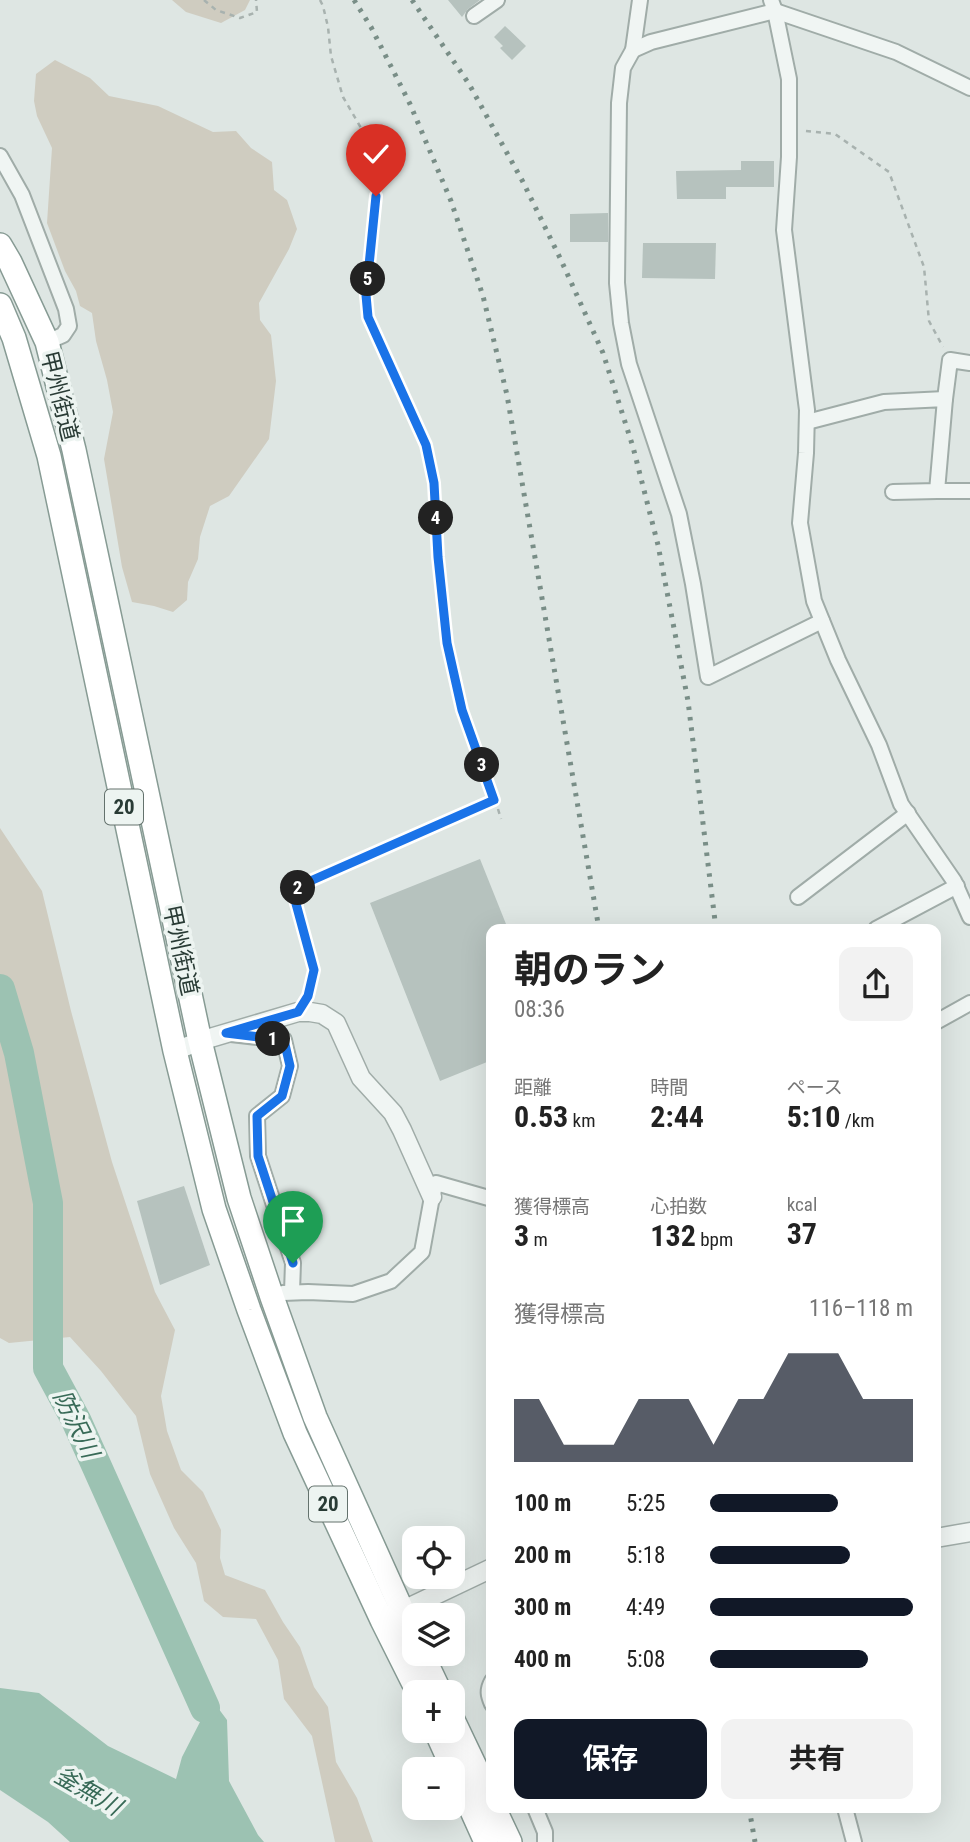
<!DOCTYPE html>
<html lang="ja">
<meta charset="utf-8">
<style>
:root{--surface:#fff;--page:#f2f2f2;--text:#222;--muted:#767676;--accent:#111827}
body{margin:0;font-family:"Roboto Condensed","Noto Sans JP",sans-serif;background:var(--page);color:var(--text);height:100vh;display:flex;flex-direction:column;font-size:26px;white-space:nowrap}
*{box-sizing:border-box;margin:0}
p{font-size:23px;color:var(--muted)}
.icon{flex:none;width:38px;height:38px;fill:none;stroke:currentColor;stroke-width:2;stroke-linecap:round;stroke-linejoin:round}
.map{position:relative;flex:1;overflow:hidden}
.panel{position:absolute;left:486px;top:924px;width:455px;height:889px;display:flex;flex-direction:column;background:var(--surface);border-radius:14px;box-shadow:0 7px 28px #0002}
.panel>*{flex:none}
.fabs{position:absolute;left:402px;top:1526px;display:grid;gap:14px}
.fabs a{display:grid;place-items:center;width:63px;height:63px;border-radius:14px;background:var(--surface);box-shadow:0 7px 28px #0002;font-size:35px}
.pin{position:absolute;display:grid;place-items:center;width:60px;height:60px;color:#fff;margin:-72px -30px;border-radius:50% 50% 50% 0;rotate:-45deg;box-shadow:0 0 7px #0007}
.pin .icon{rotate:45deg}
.km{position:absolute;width:35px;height:35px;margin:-18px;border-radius:50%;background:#222;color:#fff;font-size:19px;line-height:35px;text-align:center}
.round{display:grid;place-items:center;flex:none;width:74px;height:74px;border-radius:14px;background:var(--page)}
.head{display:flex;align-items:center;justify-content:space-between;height:119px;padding:0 28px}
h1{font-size:38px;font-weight:700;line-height:52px}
.figures{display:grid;grid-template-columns:repeat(3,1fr);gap:10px;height:119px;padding:7px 28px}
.figures div{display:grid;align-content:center}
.figures b{font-size:30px;font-weight:700}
.figures small{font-size:19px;font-weight:400}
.figures p{font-size:19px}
.chart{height:196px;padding:14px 28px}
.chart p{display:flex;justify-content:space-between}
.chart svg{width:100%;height:126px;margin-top:7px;fill:var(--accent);opacity:.7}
.action{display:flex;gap:14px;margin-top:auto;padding:14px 28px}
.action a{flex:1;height:80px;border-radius:14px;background:var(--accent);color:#fff;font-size:28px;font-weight:700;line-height:80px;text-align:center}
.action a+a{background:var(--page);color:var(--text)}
ul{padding:0 28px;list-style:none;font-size:23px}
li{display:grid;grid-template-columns:112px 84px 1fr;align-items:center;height:52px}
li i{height:18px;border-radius:9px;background:var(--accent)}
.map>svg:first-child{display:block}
.green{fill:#cfccc0}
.water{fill:#9cc2b2}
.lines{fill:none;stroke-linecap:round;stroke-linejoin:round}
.river{stroke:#9cc2b2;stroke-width:30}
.building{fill:#b6c2be}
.service-casing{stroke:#a0aca8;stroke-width:10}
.minor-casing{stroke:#a0aca8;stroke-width:18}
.tertiary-casing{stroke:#a0aca8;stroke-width:21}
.trunk-casing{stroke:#879b94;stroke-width:26}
.path{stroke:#a8b2af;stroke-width:2.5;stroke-dasharray:5 5;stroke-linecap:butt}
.service{stroke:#f0f5f3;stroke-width:7}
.minor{stroke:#f0f5f3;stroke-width:14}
.tertiary{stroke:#f0f5f3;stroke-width:18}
.trunk{stroke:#fff;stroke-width:23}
.rail{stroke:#798e87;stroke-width:5;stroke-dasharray:3.5 7;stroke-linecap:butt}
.route-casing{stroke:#fff;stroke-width:14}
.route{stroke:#1a73e8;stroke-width:9}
.labels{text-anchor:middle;stroke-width:7;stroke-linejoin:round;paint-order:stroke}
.shield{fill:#edf4f1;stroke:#64726d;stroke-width:2}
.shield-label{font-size:21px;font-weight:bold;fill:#293b35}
.street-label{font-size:23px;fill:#293b35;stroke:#edf4f1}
.water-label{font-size:24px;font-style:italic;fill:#386a57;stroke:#edf4f1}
</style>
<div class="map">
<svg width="970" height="1842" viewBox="0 0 970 1842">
<rect width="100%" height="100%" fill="#dee6e3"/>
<g class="green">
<path d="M 172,0 L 250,0 L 245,10 L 221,23 L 186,12 Z"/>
<path d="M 55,60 L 90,78 L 109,96 L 158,106 L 213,132 L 236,131 L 251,148 L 272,162 L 274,190 L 287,200 L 297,229 L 289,249 L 259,303 L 260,320 L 271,335 L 276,381 L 269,439 L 229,496 L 210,506 L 200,537 L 198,559 L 188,582 L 187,600 L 173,612 L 154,606 L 132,602 L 122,567 L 104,459 L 113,412 L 107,380 L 96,341 L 92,313 L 80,306 L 76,291 L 65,271 L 47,223 L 52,148 L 37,116 L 34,101 L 36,74 Z"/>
<path d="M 0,828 L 42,891 L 71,1011 L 112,1162 L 155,1292 L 175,1330 L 161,1396 L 167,1431 L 181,1470 L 203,1492 L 221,1530 L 220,1558 L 225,1575 L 265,1590 L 283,1622 L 300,1647 L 314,1687 L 328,1707 L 336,1762 L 357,1798 L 373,1842 L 335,1842 L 312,1736 L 284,1699 L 278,1660 L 256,1619 L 223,1617 L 204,1601 L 196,1563 L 174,1528 L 150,1474 L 136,1416 L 101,1371 L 70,1337 L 9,1343 L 0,1338 Z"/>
</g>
<path class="water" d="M 189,1669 L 227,1720 L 229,1781 L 258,1835 L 264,1842 L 70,1842 L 48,1822 L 0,1790 L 0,1688 L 39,1693 L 108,1746 L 176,1779 L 182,1757 L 200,1722 Z"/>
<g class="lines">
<path class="river" d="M 0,989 L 19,1053 L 48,1203 L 48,1368 L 76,1420 L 205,1708"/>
</g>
<g class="building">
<path d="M 448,0 L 480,0 L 468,9 L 462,17 Z"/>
<path d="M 505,26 L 526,46 L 512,60 L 500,48 L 503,46 L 494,37 Z"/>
<path d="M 741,161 L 774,161 L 774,187 L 726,187 L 726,199 L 677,199 L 676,171 L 741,170 Z"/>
<path d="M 608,213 L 608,242 L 570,242 L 570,214 Z"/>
<path d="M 643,243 L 716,243 L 715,279 L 642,278 Z"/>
<path d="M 480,859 L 508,929 L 492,929 L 492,1060 L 440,1081 L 370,903 Z"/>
<path d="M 184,1186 L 210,1265 L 160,1285 L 137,1201 Z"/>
</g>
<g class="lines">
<g class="service-casing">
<path id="service" d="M 300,1009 L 308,996 L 314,970 L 295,900 L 299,886 L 494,800"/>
</g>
<g class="minor-casing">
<g id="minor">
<path d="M 640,0 L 633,50 L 623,68 L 619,103 L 617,283 L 621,323 L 629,364 L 679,514 L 693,584 L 708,677 L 822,621"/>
<path d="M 771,0 L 775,11 L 789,79 L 789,157 L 784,230 L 807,410 L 806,453 L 800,523 L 814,601 L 838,660 L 879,745 L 901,804 L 954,881 L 970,917"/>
<path d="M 474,16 L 497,0"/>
<path d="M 633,50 L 651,42 L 775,11 L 896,52 L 970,88"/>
<path d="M 0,156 L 22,195 L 66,309 L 69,326 L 63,335 L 47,342"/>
<path d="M 945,399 L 950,360 L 970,363"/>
<path d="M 807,422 L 884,402 L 945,399 L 937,491 L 893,492"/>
<path d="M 937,491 L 970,491"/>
<path d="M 798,897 L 908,813"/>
<path d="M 876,929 L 957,886"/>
<path d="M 936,1022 L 970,1003"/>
<path d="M 231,1034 L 284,1040 L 290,1066 L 282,1096 L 257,1116 L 258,1156 L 293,1263 L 292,1292"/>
<path d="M 283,1293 L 308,1292 L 353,1294 L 391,1281 L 422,1252 L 432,1197 L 436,1183 L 492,1199"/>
<path d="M 492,1681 C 487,1690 488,1695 492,1704"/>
<path d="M 535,1808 L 545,1832 L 545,1842"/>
<path d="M 845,1808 L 854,1842"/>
</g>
</g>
<g class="tertiary-casing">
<g id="tertiary">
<path d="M 175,1051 L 200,1041 L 298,1012 L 310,1012 L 322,1014 L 336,1023 L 361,1078 L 393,1113 L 402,1130 L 432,1197"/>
<path d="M 936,1538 L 970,1532"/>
<path d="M 391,1616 L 492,1568"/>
</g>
</g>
<g class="trunk-casing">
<g id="trunk">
<path d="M 0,245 L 10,262 L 47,342 L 74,450 L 200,1041 L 239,1198 L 272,1297 L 315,1417 L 415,1639"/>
<path d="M 0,305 L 14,338 L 49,456 L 175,1051 L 214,1209 L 249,1310 L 295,1433 L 382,1620 L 418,1692"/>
<path d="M 422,1654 L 440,1692"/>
<path d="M 453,1720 L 492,1802"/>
<path d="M 436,1731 L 486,1842"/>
<path d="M 494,1808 L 510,1842"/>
</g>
</g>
<g class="path">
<path d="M 204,0 L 216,10 L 240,18 L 257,12 L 256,0"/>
<path d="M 320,0 L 323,6 L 328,27 L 331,56 L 343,97 L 364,133 L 374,163 L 376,196 L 366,295 L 368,317 L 426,445 L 434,483 L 438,557 L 447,643 L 462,711 L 491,790"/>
<path d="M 806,131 L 835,134 L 889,172 L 924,267 L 929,321 L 943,347"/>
<path d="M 498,809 L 501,819"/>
</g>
<use href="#service" class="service"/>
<use href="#minor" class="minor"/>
<use href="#tertiary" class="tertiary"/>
<use href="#trunk" class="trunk"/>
<g class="rail">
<path d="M 354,0 L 371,27 L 410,104 L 451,201 L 483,296 L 507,395 L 599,929"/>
<path d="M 412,0 L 469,84 L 523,182 L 561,260 L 603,353 L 633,447 L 658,545 L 688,701 L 716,929"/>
<path d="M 749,1808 L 755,1842"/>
</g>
</g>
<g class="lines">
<g class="route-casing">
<path id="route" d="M 293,1263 L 258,1156 L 257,1116 L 282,1096 L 290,1066 L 284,1040 L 226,1033 L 298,1012 L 308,996 L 314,970 L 295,900 L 299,886 L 494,800 L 462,710 L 447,643 L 438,557 L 434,483 L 426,445 L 368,317 L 366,295 L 376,196"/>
</g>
<use href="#route" class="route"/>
</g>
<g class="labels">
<g class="shield">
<rect x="105" y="789.5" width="38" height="35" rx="5"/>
<rect x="309" y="1486.5" width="38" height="35" rx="5"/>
</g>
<g class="shield-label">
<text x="124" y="814">20</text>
<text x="328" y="1511">20</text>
</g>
<g class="street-label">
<text transform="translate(60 396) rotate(76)" y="8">甲州街道</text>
<text transform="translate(181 950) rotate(78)" y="8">甲州街道</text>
</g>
<g class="water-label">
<text transform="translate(76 1424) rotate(64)" y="8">防沢川</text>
<text transform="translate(88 1791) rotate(30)" y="8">釜無川</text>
</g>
</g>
</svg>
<div class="fabs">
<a><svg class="icon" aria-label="locate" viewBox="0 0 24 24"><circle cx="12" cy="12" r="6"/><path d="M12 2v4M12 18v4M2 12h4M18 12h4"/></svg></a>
<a><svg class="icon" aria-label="layers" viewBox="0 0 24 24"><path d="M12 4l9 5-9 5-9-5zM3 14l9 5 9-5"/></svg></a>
<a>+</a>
<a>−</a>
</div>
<div class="pin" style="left:293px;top:1263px;background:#1e9e55"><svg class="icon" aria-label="arrive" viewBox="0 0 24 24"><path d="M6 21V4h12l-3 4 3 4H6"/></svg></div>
<div class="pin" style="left:376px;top:196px;background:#d93025"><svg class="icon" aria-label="check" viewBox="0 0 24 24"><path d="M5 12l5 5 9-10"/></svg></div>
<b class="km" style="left:273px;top:1039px">1</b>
<b class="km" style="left:298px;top:888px">2</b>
<b class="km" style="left:482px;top:765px">3</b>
<b class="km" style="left:436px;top:518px">4</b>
<b class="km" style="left:368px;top:279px">5</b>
<section class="panel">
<div class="head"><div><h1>朝のラン</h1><p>08:36</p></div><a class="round"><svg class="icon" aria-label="share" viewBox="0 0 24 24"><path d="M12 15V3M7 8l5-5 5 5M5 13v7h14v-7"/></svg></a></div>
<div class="figures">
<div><p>距離</p><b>0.53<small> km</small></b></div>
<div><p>時間</p><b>2:44</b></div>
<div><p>ペース</p><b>5:10<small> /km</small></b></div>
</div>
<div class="figures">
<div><p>獲得標高</p><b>3<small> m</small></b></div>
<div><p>心拍数</p><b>132<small> bpm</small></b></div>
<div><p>kcal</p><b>37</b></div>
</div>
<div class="chart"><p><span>獲得標高</span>116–118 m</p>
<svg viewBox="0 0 160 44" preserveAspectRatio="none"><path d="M0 44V22L10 22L20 38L30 38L40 38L50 22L60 22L70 22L80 38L90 22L100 22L110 6L120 6L130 6L140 22L150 22L160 22V44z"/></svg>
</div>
<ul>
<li><b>100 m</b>5:25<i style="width:63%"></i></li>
<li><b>200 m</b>5:18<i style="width:69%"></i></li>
<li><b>300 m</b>4:49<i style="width:100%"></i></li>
<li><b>400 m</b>5:08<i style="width:78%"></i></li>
</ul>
<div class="action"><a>保存</a><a>共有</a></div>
</section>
</div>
